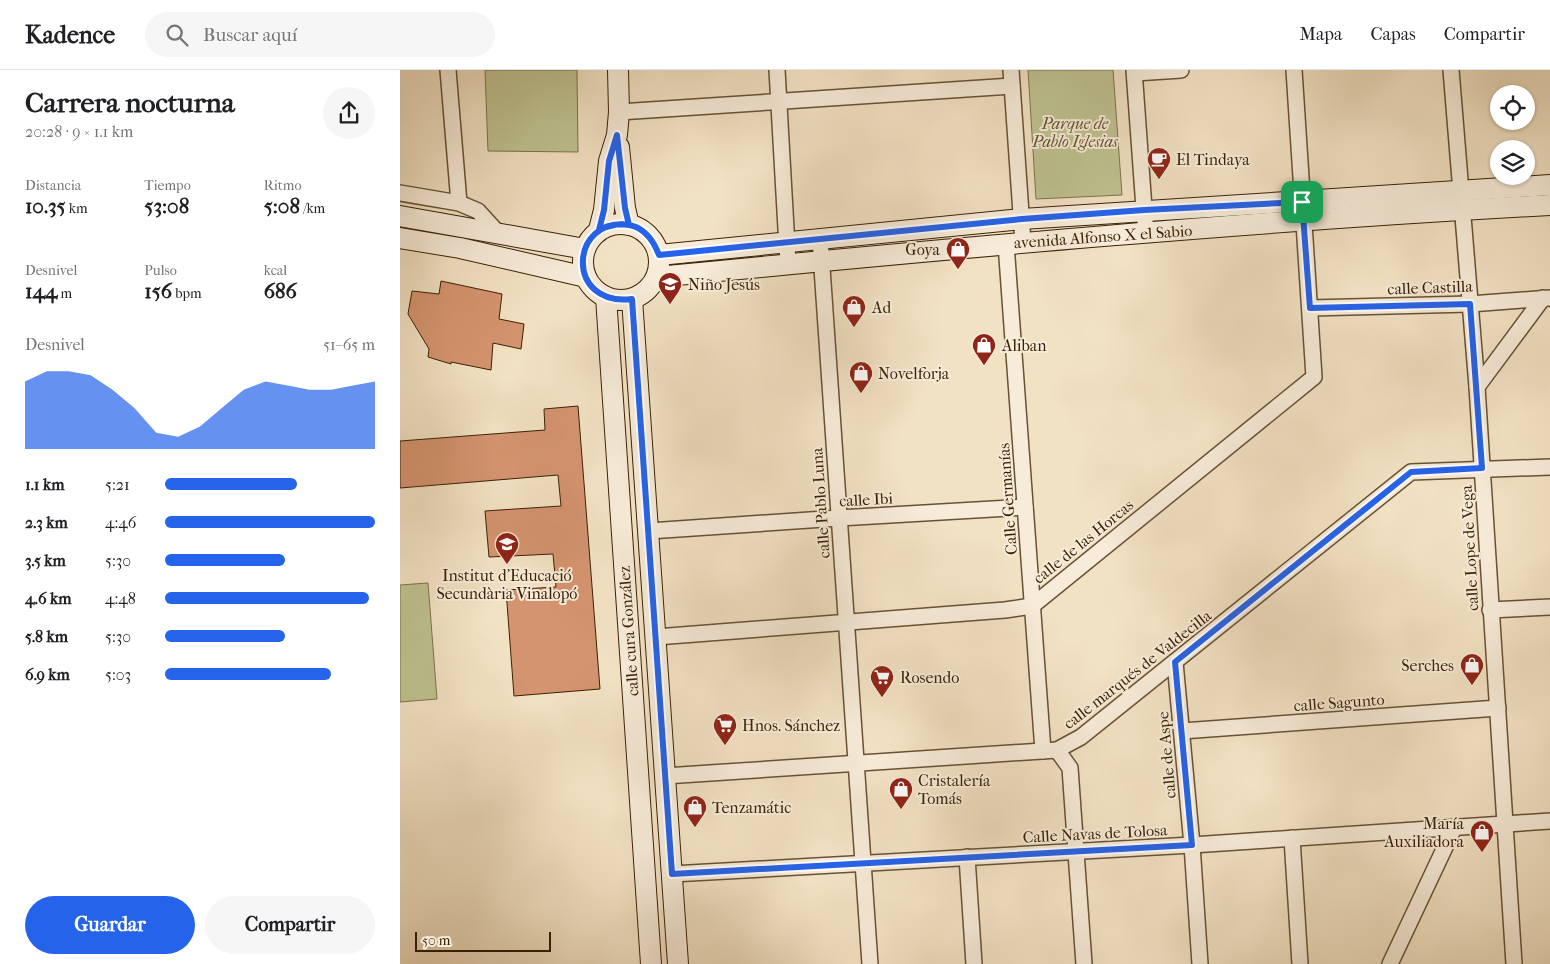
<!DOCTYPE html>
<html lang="es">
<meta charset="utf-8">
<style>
:root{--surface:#fff;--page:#f6f6f6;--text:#202124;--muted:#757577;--line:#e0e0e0;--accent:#2563eb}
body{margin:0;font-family:"IM FELL French Canon",serif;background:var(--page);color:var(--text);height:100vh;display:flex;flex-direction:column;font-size:19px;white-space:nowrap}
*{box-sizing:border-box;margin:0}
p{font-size:16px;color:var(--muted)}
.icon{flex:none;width:28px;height:28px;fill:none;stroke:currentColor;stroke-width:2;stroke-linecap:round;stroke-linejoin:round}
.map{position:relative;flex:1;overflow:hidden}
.drawer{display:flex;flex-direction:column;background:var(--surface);width:400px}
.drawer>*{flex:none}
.controls{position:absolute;left:1090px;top:15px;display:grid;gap:10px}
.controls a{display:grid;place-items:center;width:45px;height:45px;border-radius:50%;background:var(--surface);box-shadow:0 1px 4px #0004;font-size:25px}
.scale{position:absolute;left:15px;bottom:12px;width:136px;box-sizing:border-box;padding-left:5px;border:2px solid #3b2104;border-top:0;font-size:14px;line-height:18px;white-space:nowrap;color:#3b2104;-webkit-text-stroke:4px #f7ecd9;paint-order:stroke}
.pin{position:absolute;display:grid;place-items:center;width:42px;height:42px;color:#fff;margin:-21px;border-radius:10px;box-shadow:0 2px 8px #0006}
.round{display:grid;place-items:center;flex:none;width:52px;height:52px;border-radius:26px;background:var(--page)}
.overview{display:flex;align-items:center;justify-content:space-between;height:85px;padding:0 25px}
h1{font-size:28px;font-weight:700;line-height:38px}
.figures{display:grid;grid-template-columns:repeat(3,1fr);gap:8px;height:85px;padding:5px 25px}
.figures div{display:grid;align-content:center}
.figures b{font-size:21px;font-weight:700}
.figures small{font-size:14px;font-weight:400}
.figures p{font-size:14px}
.chart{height:140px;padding:10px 25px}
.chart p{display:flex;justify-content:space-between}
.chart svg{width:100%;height:90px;margin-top:5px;fill:var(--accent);opacity:.7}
.cta{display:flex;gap:10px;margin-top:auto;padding:10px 25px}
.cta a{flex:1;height:58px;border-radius:30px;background:var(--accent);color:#fff;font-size:20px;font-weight:700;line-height:58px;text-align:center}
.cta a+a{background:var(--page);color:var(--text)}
ul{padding:0 25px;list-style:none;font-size:16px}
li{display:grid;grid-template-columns:80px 60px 1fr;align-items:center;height:38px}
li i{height:12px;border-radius:6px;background:var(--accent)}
header{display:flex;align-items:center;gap:30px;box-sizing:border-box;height:70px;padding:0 25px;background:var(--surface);border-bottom:1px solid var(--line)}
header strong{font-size:24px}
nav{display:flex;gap:28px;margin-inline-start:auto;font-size:18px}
.search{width:350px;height:45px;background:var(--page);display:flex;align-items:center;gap:12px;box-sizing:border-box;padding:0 18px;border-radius:28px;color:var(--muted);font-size:19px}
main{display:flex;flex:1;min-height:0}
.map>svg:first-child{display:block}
.green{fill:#bfc291;stroke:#7d724a}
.building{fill:#d4946f;stroke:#3b2104}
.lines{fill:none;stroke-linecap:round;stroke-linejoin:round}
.street-casing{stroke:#695134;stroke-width:18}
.secondary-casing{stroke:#3b2104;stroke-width:22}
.street{stroke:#f7ecd9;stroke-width:15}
.secondary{stroke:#f7ecd9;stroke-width:20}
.route-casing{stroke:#fff;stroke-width:10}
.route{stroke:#2563eb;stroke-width:6}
.labels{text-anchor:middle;stroke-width:4;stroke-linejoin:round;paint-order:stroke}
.park-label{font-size:16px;font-style:italic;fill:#63512e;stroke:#f7ecd9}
.poi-label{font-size:16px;fill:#3b2104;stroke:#f7ecd9;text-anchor:start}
.street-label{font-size:16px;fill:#3b2104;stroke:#f7ecd9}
</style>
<header>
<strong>Kadence</strong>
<div class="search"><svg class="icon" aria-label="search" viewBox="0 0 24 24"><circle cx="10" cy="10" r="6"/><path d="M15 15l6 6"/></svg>Buscar aquí</div>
<nav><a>Mapa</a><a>Capas</a><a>Compartir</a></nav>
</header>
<main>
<section class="drawer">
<div class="overview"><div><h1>Carrera nocturna</h1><p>20:28 · 9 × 1.1 km</p></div><a class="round"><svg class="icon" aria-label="share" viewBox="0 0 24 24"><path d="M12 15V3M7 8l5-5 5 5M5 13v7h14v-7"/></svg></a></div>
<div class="figures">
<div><p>Distancia</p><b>10.35<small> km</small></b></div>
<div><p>Tiempo</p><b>53:08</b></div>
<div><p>Ritmo</p><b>5:08<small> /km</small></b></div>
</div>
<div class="figures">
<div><p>Desnivel</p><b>144<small> m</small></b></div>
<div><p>Pulso</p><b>156<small> bpm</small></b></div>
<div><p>kcal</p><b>686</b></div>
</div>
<div class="chart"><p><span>Desnivel</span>51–65 m</p>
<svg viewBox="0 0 160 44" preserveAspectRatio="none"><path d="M0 44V11L10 6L20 6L30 8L40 15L50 24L60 36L70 38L80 33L90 24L100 15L110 11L120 13L130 15L140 15L150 13L160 11V44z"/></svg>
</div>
<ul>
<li><b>1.1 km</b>5:21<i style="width:63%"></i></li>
<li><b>2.3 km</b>4:46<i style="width:100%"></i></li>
<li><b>3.5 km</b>5:30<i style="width:57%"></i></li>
<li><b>4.6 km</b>4:48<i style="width:97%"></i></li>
<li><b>5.8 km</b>5:30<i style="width:57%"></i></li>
<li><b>6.9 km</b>5:03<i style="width:79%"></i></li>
</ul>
<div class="cta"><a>Guardar</a><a>Compartir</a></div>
</section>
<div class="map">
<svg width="1150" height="894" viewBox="0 0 1150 894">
<rect width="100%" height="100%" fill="#f2e2c4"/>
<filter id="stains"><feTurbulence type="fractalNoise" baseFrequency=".004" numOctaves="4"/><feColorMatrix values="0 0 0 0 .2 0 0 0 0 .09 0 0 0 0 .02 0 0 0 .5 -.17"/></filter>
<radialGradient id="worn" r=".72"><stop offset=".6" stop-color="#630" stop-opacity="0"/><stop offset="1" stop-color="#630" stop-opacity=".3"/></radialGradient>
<g class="green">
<path d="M 85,0 L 177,0 L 178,82 L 88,81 Z"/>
<path d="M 628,0 L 713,0 L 722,125 L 636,129 Z"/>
<path d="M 28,513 L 37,629 L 0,632 L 0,515 Z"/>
</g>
<g class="building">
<path d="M 41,211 L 102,224 L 99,249 L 124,254 L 121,279 L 93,273 L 91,300 L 51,292 L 51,294 L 28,287 L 29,279 L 8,244 L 12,221 L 39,224 Z"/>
<path d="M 178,336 L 200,619 L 114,626 L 106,520 L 156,517 L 153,484 L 89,487 L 85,441 L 161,436 L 158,405 L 0,418 L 0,371 L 145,360 L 144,339 Z"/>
</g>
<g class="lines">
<g class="street-casing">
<g id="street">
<path d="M 48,0 L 59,133"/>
<path d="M 377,0 L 388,194"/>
<path d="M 611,0 L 623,172"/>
<path d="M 734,0 L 745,152"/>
<path d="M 1051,0 L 1077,317 L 1114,894"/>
<path d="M 735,3 L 781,0"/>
<path d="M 219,42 L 612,16"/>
<path d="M 0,123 L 59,133 L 78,141 L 99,164"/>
<path d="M 420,169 L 470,894"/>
<path d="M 606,174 L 643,681"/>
<path d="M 910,238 L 1070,234 L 1150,228"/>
<path d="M 1077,317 L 1143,228"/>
<path d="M 249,461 L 439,448 L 625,437"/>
<path d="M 1090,540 L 1150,537"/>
<path d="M 256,567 L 605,540 L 632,536 L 914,307 L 894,0"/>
<path d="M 775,592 L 792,775 L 800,894"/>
<path d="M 782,661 L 1098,638"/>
<path d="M 657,680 L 670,698 L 684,894"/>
<path d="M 265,706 L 657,680 L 681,667 L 1011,402 L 1150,397"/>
<path d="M 892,768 L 900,894"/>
<path d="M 567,787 L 574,894"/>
<path d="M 272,804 L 792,775 L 1150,751"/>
<path d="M 990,894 L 1054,758"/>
</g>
</g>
<g class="secondary-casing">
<g id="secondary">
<path d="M 219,77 L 225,138 L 229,155"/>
<path d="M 0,146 L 185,179"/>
<circle cx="221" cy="192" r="38"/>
<path d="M 199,160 L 204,140 L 209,91 L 217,65 L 219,42 L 218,0"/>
<path d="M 0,168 L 60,178 L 186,207"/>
<path d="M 259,185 L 622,149 L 1150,115"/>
<path d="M 257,207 C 554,178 852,151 1150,135"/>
<path d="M 206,227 L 251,894"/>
<path d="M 232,229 L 278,894"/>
</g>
</g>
<use href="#street" class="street"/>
<use href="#secondary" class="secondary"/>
</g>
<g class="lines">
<g class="route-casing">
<path id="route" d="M 902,132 L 744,140 L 622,149 L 259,185 C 248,156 227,147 199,160 L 204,140 L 209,91 L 217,65 L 225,138 L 229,155 C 170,146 164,237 232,229 L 272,804 L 792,775 L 775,592 L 1011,402 L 1082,398 L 1070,234 L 910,238 L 902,132"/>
</g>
<use href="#route" class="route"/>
</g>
<defs>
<g id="cafe-pin" transform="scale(1.25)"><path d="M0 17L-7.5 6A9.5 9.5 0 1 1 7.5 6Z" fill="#8f2418" stroke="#f7ecd9"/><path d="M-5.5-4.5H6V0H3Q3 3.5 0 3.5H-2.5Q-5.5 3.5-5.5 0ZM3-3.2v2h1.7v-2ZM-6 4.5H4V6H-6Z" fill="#fff"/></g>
<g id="shop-pin" transform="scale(1.25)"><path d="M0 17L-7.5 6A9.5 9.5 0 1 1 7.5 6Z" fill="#8f2418" stroke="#f7ecd9"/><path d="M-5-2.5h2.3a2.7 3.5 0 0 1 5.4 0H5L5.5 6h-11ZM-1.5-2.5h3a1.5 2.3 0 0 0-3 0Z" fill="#fff"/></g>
<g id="school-pin" transform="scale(1.25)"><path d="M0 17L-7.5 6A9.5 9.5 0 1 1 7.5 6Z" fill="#8f2418" stroke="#f7ecd9"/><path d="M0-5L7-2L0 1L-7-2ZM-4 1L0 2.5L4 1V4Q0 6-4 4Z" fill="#fff"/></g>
<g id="supermarket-pin" transform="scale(1.25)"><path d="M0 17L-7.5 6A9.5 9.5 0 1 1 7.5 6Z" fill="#8f2418" stroke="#f7ecd9"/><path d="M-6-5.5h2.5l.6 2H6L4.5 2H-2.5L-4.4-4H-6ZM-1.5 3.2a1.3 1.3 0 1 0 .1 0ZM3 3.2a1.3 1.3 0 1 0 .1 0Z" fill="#fff"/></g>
</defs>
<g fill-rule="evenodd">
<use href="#cafe-pin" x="759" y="89"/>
<use href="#shop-pin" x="558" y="179"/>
<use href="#school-pin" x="270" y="214"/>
<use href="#shop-pin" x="454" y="237"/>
<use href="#shop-pin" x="584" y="275"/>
<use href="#shop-pin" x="461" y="303"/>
<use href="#school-pin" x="107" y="474"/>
<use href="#shop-pin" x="1072" y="595"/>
<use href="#supermarket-pin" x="482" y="607"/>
<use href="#supermarket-pin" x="325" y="655"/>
<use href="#shop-pin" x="501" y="719"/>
<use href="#shop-pin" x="295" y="737"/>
<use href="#shop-pin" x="1082" y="762"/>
</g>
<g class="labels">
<g class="park-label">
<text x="675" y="59">Parque de<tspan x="675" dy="18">Pablo Iglesias</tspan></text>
</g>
<g class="poi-label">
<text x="776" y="95">El Tindaya</text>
<text x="540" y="185" text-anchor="end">Goya</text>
<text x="288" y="220">Niño Jesús</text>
<text x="472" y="243">Ad</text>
<text x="602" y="281">Aliban</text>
<text x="478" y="309">Novelforja</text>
<text x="107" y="511" text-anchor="middle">Institut d'Educació<tspan x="107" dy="18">Secundària Vinalopó</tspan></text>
<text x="1054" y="601" text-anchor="end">Serches</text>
<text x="500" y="613">Rosendo</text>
<text x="342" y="661">Hnos. Sánchez</text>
<text x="518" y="716">Cristalería<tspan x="518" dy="18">Tomás</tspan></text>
<text x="312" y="743">Tenzamátic</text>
<text x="1064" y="759" text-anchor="end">María<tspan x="1064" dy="18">Auxiliadora</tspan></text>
</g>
<g class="street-label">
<text transform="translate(703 166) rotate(-4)" y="6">avenida Alfonso X el Sabio</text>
<text transform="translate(1030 217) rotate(-2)" y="6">calle Castilla</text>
<text transform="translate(466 429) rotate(-3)" y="6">calle Ibi</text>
<text transform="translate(607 429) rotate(-94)" y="6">Calle Germanías</text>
<text transform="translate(420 433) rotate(-94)" y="6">calle Pablo Luna</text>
<text transform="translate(683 471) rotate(-39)" y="6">calle de las Horcas</text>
<text transform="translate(1069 478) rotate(-93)" y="6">calle Lope de Vega</text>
<text transform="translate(228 561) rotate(-94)" y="6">calle cura González</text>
<text transform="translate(737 599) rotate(-38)" y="6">calle marqués de Valdecilla</text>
<text transform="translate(939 632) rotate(-4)" y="6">calle Sagunto</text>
<text transform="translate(766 685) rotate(-95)" y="6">calle de Aspe</text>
<text transform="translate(695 763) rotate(-3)" y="6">Calle Navas de Tolosa</text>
</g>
</g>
<rect width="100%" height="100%" filter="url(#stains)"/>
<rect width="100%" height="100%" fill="url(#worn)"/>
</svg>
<div class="controls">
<a><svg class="icon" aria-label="locate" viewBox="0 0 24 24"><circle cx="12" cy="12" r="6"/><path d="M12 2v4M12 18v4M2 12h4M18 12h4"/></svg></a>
<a><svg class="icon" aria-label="layers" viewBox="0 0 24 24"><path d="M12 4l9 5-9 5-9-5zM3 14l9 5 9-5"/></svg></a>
</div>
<div class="scale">50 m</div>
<div class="pin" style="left:902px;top:132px;background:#1e9e55"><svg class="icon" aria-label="arrive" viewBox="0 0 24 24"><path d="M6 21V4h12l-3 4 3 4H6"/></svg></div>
</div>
</main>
